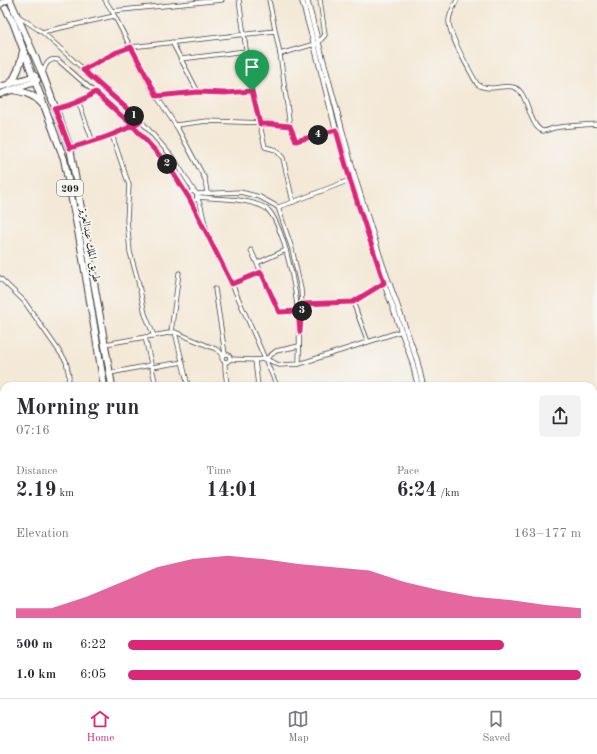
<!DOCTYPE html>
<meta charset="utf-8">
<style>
:root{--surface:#fff;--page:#f2f2f3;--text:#2b2b33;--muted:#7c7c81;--line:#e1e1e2;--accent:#db2777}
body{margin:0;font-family:"Old Standard TT",Amiri,serif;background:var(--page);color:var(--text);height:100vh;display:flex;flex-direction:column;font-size:15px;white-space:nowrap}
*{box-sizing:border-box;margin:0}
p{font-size:13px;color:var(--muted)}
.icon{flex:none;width:22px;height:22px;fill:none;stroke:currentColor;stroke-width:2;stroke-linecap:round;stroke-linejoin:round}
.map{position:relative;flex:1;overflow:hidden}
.drawer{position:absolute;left:0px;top:382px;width:597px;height:316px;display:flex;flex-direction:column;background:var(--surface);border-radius:12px 12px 0 0;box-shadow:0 1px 3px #0004}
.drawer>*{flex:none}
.pin{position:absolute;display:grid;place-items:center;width:34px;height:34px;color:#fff;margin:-41px -17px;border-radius:50% 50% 50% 0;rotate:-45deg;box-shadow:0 0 4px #0007}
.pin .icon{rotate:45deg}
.km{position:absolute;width:20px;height:20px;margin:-10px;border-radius:50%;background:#222;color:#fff;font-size:11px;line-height:20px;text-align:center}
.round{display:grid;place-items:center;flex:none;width:42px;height:42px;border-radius:6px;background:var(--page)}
.headline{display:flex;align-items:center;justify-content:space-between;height:68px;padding:0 16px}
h1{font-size:22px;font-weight:800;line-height:30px}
.figures{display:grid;grid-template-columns:repeat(3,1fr);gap:6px;height:68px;padding:4px 16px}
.figures div{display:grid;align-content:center}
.figures b{font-size:20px;font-weight:800}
.figures small{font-size:11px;font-weight:400}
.figures p{font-size:11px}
.chart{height:112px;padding:8px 16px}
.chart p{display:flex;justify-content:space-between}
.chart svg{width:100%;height:72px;margin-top:4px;fill:var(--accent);opacity:.7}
ul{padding:0 16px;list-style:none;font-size:13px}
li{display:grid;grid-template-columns:64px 48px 1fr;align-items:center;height:30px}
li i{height:10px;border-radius:5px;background:var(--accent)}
.tab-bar{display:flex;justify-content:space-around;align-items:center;height:56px;border-top:1px solid var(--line);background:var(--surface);font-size:11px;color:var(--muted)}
.tab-bar a{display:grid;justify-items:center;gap:2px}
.tab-bar .current{color:var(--accent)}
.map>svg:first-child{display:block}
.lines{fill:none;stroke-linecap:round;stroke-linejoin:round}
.minor-casing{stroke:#3c3b38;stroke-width:5}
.tertiary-casing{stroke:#3c3b38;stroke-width:6}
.primary-casing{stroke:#3c3b38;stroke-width:8}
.minor{stroke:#fff;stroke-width:3.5}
.tertiary{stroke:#fff;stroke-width:4.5}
.primary{stroke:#fff;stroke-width:6}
.primary-bridge-casing{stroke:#3c3b38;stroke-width:8;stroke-linecap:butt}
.primary-bridge{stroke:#fff;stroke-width:6}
.route-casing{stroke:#fff;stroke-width:8}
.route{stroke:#db2777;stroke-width:5}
.labels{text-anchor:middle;stroke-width:4;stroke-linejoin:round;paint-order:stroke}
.shield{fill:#f6f6f2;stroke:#5d5d5c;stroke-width:1}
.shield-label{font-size:10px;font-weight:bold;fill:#1c1c1c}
.street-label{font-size:11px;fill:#1c1c1c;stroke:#f6f6f2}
</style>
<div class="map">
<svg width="597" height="698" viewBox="0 0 597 698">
<rect width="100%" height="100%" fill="#f6f6f2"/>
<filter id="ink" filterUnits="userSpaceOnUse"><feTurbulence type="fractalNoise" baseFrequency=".025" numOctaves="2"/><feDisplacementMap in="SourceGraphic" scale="8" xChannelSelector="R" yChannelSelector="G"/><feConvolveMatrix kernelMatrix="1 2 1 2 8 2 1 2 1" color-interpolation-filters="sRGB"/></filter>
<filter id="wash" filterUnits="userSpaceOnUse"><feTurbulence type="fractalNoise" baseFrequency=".012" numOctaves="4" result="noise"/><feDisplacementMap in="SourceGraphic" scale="16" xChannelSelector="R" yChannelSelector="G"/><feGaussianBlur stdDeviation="0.9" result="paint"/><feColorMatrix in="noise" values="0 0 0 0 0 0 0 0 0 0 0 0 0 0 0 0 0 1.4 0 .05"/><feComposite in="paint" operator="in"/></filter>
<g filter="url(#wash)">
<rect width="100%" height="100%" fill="#f4e8d6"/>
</g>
<g filter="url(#ink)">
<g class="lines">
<g class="minor-casing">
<g id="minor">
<path d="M 105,0 L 112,11 L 152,89 L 178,129 L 205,179 L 207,193"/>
<path d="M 239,0 L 252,91 L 265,147 L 276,150 L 283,158 L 293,202"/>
<path d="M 269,0 L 280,54 L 290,126 L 296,141 L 336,130"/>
<path d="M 457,0 C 454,6 449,14 449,21 C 448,34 470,71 477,84 C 481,87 486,88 491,88 C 499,88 508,84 516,88 C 529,95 529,127 543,131 C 547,131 550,129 554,128 C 568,125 583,125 597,124"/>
<path d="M 112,11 L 222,0"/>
<path d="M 18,16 L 42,32 L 141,121 L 174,159 L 196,194 L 240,192 L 260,197 L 278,207"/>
<path d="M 42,32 L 114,16"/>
<path d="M 172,42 L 198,92"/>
<path d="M 280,54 L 318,43 L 325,35 L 320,0"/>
<path d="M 181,59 L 246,51"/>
<path d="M 83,70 L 117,52 L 131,47 L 275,31"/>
<path d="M 43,73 C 45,66 48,57 58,60 L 133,126 L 168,165 L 189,198 L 232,284 L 277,386"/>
<path d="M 157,96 L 198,92 L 225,93 L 252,91"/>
<path d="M 78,101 L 93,142"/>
<path d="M 55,109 C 68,106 85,100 95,92"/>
<path d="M 176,125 L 207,121 L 269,123 L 290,126"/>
<path d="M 112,135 L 129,185 L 127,220 L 130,252 L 138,281 L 145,314 L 154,336"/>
<path d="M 70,148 C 94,141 119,134 141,121"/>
<circle cx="193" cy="196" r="4.5"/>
<path d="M 206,229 L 201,207 L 197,197 C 216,199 254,198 268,210 C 275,216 280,232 283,240 C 292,270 298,300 299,330 C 300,341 299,353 299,364"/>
<path d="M 251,250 L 279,312 L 298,311"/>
<path d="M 257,263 L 286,250"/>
<path d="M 0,278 L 24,301 L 66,361 L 69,376 L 68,386"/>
<path d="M 232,284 L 261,272"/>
<path d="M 215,289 L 225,354"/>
<path d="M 353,302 L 384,283"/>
<path d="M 302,304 L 353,302 L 368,342"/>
<path d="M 301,321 L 302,304 L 301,289 L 292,249 L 278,207 L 293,202 L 355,178"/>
<path d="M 171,332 L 179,273"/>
<path d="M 175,332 L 188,386"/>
<path d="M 145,337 L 156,386"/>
<path d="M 105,344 L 175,332 L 218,350 L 223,355"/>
<circle cx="226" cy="358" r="4"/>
<path d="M 230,359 L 255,360 L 266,359 L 279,365 L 299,364 L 402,331"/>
<path d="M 266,359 L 276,351 L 299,346"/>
<path d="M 255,360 L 258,386"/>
<path d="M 225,362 L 225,368 L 227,386"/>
<path d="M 152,367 L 183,362"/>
<path d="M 110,373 L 151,365"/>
<path d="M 0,489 L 4,493"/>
<path d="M 0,494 L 4,498"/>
<path d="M 0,524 L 4,523"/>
<path d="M 0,529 L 4,528"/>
<path d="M 593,642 L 597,644"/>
<path d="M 0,677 L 4,682"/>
<path d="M 9,694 L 9,698"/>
<path d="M 104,694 L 106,698"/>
<path d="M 329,694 L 330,698"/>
<path d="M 458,694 L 459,698"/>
<path d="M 145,696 L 153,694"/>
<path d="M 86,698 L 86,694"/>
<path d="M 249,698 L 268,694"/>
<path d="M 299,698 L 301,694"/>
<path d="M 392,698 L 392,694"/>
</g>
</g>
<g class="tertiary-casing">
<g id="tertiary">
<path d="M 302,0 L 314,44 L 336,130 L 350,180 L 384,283 L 412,361 L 418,386"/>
<path d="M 307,0 L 355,178 L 382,263 L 417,360 L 423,386"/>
</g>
</g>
<g class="primary-casing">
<g id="primary">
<path d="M 1,0 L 13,22 L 64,159 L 80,241 L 104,386"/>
<path d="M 10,0 L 43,75 L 70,148 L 81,208 L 112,386"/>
<path d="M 10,84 C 18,74 21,63 23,51"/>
<path d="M 0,87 L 35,76"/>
<path d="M 13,90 C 25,92 35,95 43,105"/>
<path d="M 0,94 L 35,82 L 37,80"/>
<path d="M 136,694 L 136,698"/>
<path d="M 145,694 L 145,698"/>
</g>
</g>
<use href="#minor" class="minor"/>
<use href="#tertiary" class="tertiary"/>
<use href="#primary" class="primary"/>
<g class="primary-bridge-casing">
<path id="primary-bridge" d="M 0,4 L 7,0"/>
</g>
<use href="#primary-bridge" class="primary-bridge"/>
</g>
</g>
<g class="lines" filter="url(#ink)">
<g class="route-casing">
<path id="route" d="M 252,91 L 225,93 L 198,92 L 157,96 L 131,47 L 117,52 L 83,70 L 141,121 C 119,134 94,141 70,148 L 55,109 C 68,106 85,100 95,92 L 133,126 L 168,165 L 189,198 L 232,284 L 261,272 L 279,312 L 298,311 L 300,332 L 302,304 L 353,302 L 384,283 L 350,180 L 336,130 L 296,141 L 290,126 L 269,124 L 260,124 L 252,91"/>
</g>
<use href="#route" class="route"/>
</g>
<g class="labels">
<rect class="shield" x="57" y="180" width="26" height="16" rx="3"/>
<g class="shield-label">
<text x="70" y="192">209</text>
</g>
<g class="street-label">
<text transform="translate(91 245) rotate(80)" y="4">طريق الملك عبدالعزيز</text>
</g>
</g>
</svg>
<div class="pin" style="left:252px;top:91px;background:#1e9e55"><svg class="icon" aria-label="arrive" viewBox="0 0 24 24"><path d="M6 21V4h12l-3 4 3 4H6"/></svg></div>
<b class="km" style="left:134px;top:116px">1</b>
<b class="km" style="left:167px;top:164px">2</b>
<b class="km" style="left:302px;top:311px">3</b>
<b class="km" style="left:318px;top:135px">4</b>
<section class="drawer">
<div class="headline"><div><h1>Morning run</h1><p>07:16</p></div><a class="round"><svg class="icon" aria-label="share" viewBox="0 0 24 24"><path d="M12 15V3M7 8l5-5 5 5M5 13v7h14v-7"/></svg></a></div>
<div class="figures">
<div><p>Distance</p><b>2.19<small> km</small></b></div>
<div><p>Time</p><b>14:01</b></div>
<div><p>Pace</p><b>6:24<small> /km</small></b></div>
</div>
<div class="chart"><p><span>Elevation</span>163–177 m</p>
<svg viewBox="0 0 160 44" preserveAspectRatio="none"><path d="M0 44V38L10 38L20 31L30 22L40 13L50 8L60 6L70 8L80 11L90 13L100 15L110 22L120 27L130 31L140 33L150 36L160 38V44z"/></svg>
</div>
<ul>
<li><b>500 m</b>6:22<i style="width:83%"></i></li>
<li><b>1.0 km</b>6:05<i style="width:100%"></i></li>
</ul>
</section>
</div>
<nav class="tab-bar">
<a class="current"><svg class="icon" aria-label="home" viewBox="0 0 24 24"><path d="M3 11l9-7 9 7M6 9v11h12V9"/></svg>Home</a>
<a><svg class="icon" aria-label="map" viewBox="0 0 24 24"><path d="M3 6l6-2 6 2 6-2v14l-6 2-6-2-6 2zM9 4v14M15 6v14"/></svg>Map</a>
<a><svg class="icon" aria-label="saved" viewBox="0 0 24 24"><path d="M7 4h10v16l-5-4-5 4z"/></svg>Saved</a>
</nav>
